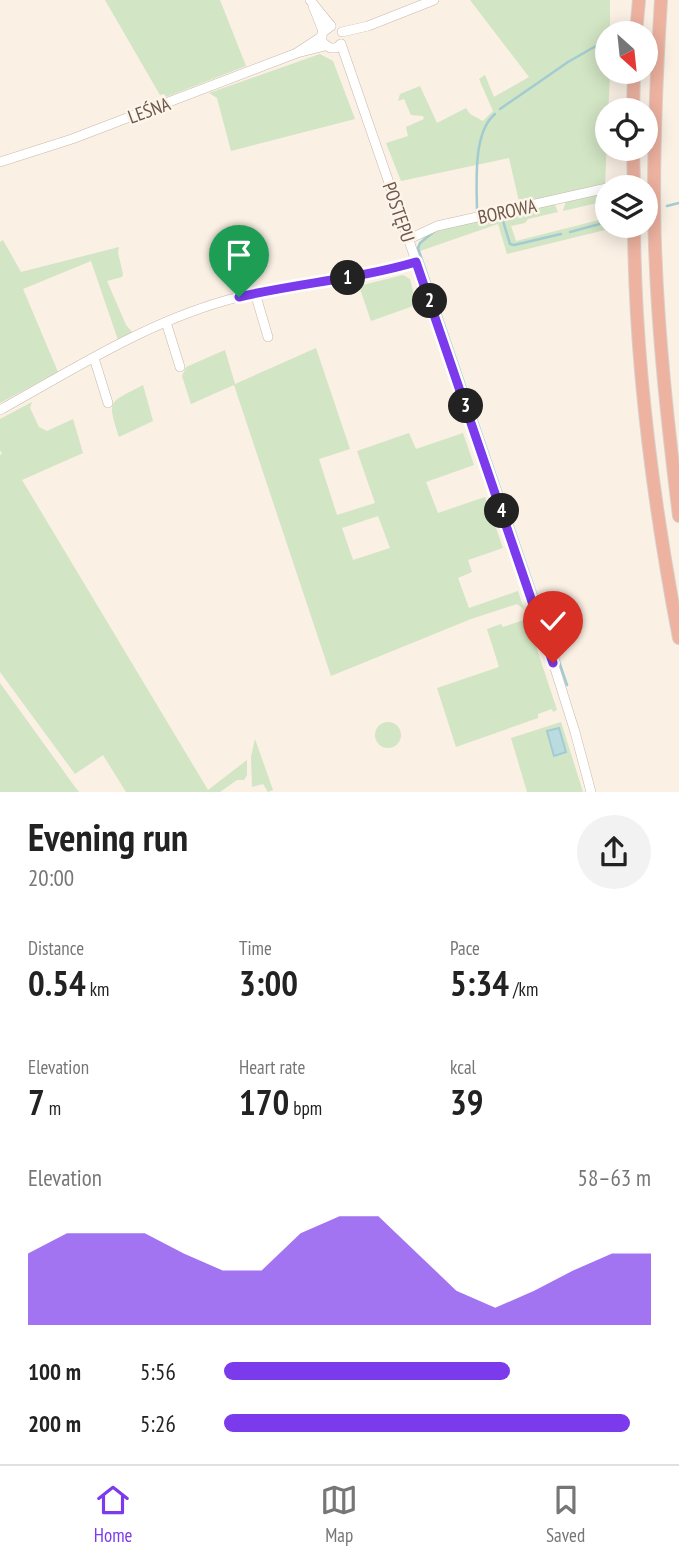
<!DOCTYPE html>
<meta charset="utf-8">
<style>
:root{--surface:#fff;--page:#f2f2f2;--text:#222;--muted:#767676;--line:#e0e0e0;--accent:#7c3aed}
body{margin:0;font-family:"PT Sans Narrow",sans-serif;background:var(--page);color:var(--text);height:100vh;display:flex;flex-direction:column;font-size:26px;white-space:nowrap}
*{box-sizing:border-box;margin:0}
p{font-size:23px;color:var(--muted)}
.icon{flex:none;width:38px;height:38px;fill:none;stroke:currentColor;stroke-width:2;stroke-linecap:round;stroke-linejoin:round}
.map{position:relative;height:792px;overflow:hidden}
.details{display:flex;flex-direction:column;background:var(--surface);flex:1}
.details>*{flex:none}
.needle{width:46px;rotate:153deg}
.controls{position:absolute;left:595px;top:21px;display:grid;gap:14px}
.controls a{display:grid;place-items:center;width:63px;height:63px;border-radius:50%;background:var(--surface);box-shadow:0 4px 18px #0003;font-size:35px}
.pin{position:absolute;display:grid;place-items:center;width:60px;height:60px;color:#fff;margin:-72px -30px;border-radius:50% 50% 50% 0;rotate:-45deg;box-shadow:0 0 7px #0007}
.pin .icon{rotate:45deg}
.km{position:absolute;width:35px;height:35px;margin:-18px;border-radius:50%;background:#222;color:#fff;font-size:19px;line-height:35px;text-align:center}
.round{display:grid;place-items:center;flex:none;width:74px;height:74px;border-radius:37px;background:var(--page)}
.overview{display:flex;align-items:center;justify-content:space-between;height:119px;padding:0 28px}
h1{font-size:38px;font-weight:600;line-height:52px}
.stats{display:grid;grid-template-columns:repeat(3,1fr);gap:10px;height:119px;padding:7px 28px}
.stats div{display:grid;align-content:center}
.stats b{font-size:35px;font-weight:600}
.stats small{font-size:19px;font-weight:400}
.stats p{font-size:19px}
.chart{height:196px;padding:14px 28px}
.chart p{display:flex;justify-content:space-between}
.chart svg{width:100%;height:126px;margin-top:7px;fill:var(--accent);opacity:.7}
ul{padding:0 28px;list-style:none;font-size:23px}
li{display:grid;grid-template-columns:112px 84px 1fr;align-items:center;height:52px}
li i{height:18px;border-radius:9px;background:var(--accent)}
.tabs{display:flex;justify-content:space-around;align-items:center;height:98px;border-top:2px solid var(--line);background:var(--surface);font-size:19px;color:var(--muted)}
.tabs a{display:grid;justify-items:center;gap:4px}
.tabs .active{color:var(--accent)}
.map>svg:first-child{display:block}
.green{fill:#d2e5c4;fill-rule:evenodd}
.water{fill:#badce1;stroke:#a2ccd2;stroke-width:2}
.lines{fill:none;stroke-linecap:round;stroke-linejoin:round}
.stream{stroke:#a2ccd2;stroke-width:2.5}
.minor-casing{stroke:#c9b8ab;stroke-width:10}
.highway-casing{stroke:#d7d0cd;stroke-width:14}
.minor{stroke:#fff;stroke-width:9}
.highway{stroke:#eeb2a0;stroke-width:12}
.route-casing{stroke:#fff;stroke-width:14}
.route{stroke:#7c3aed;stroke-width:9}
.labels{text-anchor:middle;stroke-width:5;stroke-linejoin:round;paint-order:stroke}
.street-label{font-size:19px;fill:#6f574c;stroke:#fdf5e9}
</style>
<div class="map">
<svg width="679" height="792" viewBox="0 0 679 792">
<rect width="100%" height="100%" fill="#faf0e4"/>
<g class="green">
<path d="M 105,0 L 220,0 L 246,66 L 166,97 L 164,94 L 160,95 Z"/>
<path d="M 470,0 L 610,0 L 610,33 L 607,33 L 607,72 L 610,72 L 605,185 L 520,206 L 509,158 L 401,181 L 386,143 L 408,136 L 406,127 L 424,119 L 423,116 L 411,115 L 404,99 L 398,101 L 400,94 L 420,86 L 437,123 L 466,108 L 470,114 L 483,121 L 493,111 L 479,79 L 485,75 L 494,97 L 529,77 Z"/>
<path d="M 320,54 L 333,61 L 355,119 L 231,151 L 217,98 L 209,93 Z"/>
<path d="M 605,192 L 606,201 L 563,211 L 566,201 Z"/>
<path d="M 550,204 L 555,205 L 558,212 L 528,219 L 525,223 L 511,226 L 516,241 L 607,218 L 609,229 L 507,254 L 498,224 L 420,251 L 417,251 L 416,249 L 423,238 L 437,228 Z"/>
<path d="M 3,240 L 21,272 L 119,247 L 118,253 L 123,274 L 122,277 L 107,281 L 126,325 L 133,333 L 118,340 L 91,261 L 23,289 L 58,372 L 0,403 L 0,242 Z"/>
<path d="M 403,275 L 410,279 L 414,295 L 419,304 L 371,321 L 359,286 Z"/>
<path d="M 316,348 L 350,449 L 319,459 L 337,515 L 375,503 L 357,451 L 409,433 L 416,449 L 463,433 L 474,465 L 426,482 L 438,513 L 485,497 L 503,548 L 468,560 L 472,572 L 458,578 L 469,608 L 518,591 L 524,609 L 517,604 L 471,619 L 331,676 L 234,385 L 191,404 L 182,376 L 186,367 L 225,350 L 235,384 ZM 378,516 L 390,548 L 353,560 L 342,528 Z"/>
<path d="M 143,385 L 153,421 L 119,437 C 107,398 108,404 143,385 Z"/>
<path d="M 32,402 L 30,408 L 39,427 L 47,431 L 73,419 L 83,453 L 22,480 L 208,790 L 247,760 L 247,775 L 244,780 L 237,780 L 220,792 L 126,792 L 103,755 L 75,774 L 0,672 L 0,455 L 2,454 L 0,450 L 0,419 Z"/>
<path d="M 527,619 L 557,710 L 553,712 L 552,709 L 538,714 L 538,718 L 456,747 L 437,688 L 499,667 L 487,629 L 501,624 L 503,627 Z"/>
<path d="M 0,683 L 75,787 L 79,792 L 0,792 Z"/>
<circle cx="388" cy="735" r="13"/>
<path d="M 561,722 L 583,792 L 527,792 L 511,738 Z"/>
<path d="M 255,739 L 273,790 L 268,792 L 263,784 L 252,787 L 251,757 Z"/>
</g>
<path class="water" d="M 559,728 L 566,752 L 554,756 L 547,731 Z"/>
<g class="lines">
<g class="stream">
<path d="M 500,109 L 568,62 L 603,42"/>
<path d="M 667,206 L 679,203"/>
<path d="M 477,213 C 477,185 472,133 495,114"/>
<path d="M 496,217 L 503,221 L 510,244 L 514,245 L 561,234"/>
<path d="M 435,231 L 420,243 L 418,248 L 567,685"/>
<path d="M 570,232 L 607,222"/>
</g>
<g class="minor-casing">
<g id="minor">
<path d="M 310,0 L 331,26"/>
<path d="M 313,6 L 323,31"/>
<path d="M 331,26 L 322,33 L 322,42 L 330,48 L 336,48 L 341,44"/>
<path d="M 342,32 L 368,26 L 434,0"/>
<path d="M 341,44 L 535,605 L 575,732 L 591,792"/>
<path d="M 298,52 L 321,37"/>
<path d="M 0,162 L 72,139 L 297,53 L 325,46"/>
<path d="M 409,239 L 437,226 L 607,188"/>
<path d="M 255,293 L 268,337"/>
<path d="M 166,322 L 180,367"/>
<path d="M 94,358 L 108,403"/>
<path d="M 0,410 C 72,370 144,324 224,301 C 287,282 353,280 417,262"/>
</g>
</g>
<g class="highway-casing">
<g id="highway">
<path d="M 661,0 C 656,81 652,164 655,245 C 658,336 668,426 679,516"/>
<path d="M 636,33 L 639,0"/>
<path d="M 633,110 L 634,72"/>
<path d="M 633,149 L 634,187"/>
<path d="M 634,226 C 635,364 653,502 679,638"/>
</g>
</g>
<use href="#minor" class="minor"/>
<use href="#highway" class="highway"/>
</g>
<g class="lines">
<g class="route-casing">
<path id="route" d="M 239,297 C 298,283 358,279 416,262 L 553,663"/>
</g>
<use href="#route" class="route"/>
</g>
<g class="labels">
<g class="street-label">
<text transform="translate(149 110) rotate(-20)" y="7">LEŚNA</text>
<text transform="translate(507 211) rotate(-12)" y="7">BOROWA</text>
<text transform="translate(399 212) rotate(71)" y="7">POSTĘPU</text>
</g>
</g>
</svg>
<div class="controls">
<a><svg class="needle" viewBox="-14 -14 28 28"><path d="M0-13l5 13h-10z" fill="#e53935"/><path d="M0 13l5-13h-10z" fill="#767676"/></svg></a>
<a><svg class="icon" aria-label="locate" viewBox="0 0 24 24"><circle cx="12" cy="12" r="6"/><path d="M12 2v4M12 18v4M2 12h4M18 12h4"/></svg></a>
<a><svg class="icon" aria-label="layers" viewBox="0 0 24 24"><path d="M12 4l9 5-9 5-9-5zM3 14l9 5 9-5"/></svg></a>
</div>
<div class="pin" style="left:239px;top:297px;background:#1e9e55"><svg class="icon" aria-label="arrive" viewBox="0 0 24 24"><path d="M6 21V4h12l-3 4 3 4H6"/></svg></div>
<div class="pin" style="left:553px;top:663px;background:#d93025"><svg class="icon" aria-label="check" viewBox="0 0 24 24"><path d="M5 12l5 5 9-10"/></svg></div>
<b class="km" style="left:348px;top:278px">1</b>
<b class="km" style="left:430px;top:301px">2</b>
<b class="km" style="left:466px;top:406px">3</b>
<b class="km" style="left:502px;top:511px">4</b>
</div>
<section class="details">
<div class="overview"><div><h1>Evening run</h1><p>20:00</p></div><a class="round"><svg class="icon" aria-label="share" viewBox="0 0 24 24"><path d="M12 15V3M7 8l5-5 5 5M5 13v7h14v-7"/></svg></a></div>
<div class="stats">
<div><p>Distance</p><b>0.54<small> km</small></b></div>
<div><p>Time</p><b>3:00</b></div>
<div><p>Pace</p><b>5:34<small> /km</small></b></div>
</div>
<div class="stats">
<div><p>Elevation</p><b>7<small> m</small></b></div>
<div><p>Heart rate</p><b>170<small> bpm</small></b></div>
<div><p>kcal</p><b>39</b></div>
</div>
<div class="chart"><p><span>Elevation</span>58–63 m</p>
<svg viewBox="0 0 160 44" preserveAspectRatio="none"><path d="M0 44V19L10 12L20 12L30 12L40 19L50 25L60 25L70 12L80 6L90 6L100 19L110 32L120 38L130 32L140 25L150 19L160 19V44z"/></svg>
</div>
<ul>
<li><b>100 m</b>5:56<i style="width:67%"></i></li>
<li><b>200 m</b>5:26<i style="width:95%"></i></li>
</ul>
</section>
<nav class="tabs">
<a class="active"><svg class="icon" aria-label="home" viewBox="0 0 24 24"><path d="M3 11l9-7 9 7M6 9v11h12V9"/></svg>Home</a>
<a><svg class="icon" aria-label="map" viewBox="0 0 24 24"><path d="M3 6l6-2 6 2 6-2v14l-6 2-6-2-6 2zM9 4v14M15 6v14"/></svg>Map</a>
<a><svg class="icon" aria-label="saved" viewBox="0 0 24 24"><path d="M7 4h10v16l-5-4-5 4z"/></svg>Saved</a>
</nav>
